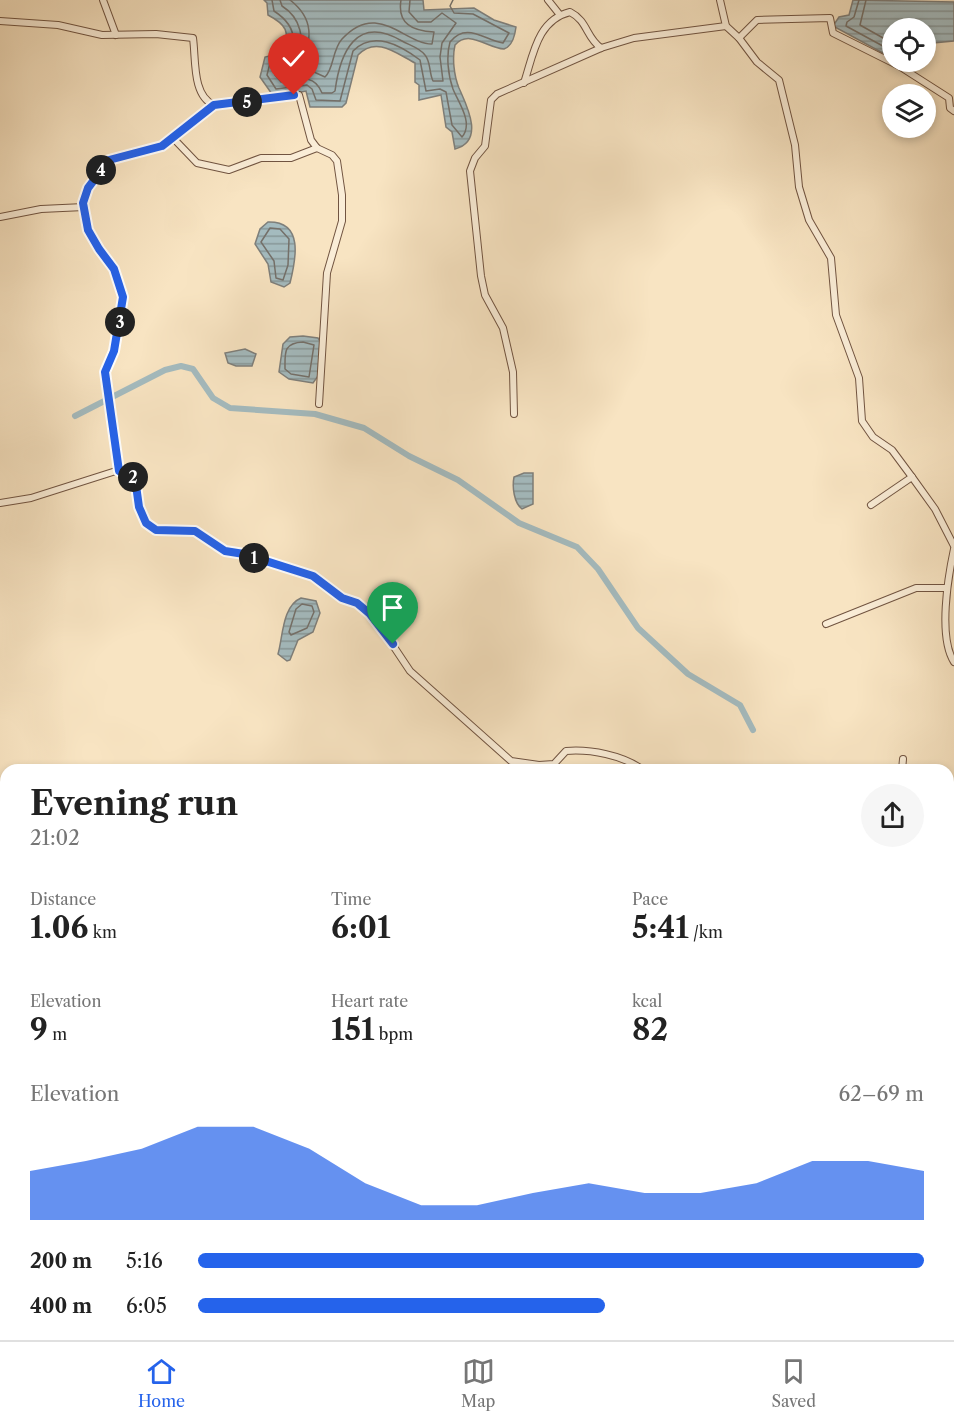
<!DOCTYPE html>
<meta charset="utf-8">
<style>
:root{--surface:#fff;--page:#f6f6f6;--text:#222;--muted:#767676;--line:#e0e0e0;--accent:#2563eb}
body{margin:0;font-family:"Libre Caslon Text",serif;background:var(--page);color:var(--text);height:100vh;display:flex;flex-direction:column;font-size:22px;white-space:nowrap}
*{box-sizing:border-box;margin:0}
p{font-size:20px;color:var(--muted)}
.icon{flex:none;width:33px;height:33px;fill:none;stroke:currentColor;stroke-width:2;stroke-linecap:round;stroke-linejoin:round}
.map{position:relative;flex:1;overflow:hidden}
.panel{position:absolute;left:0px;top:764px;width:954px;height:578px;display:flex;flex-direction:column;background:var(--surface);border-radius:18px 18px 0 0;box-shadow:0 3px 9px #0003}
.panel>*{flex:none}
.buttons{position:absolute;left:882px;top:18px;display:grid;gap:12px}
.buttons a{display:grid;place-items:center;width:54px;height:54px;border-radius:50%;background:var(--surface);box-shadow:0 3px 9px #0003;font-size:30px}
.pin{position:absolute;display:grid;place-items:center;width:51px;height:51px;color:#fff;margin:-62px -26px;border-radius:50% 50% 50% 0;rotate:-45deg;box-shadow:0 0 6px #0007}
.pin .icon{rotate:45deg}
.km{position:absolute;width:30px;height:30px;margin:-15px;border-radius:50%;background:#222;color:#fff;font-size:16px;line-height:30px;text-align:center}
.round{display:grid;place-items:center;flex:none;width:63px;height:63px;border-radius:32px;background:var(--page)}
.headline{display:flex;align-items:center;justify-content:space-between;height:102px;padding:0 30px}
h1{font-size:33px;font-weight:700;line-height:45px}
.stats{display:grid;grid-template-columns:repeat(3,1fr);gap:9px;height:102px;padding:6px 30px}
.stats div{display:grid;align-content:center}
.stats b{font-size:30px;font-weight:700}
.stats small{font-size:16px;font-weight:400}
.stats p{font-size:16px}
.chart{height:168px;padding:12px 30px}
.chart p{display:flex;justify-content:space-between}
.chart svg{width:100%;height:108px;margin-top:6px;fill:var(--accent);opacity:.7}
ul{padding:0 30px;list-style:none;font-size:20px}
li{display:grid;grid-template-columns:96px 72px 1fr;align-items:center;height:45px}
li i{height:15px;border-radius:8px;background:var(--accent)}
.dock{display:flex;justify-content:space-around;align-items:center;height:84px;border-top:2px solid var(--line);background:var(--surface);font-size:16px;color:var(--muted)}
.dock a{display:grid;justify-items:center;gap:3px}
.dock .current{color:var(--accent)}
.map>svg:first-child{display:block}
.water{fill:url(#water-rules);stroke:#7e7f7b;stroke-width:1.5}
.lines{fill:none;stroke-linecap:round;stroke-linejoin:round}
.shore{stroke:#74706a;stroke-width:1.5}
.canal{stroke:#a4bbbf;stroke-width:6}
.minor-casing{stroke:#715441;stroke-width:8}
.minor{stroke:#faedd7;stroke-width:6}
.rail-casing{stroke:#442416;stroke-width:4}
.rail{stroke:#faedd7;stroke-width:1.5;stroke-dasharray:4.5;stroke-linecap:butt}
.route-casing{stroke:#fff;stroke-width:12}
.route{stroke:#2563eb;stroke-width:8}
</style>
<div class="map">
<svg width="954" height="1340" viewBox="0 0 954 1340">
<defs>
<pattern id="water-rules" width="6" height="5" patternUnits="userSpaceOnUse" patternTransform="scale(1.5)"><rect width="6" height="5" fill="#a4bbbf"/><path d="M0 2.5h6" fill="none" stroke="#87989a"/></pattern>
</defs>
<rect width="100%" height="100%" fill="#f8e4c2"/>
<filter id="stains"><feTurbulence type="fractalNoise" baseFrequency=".00333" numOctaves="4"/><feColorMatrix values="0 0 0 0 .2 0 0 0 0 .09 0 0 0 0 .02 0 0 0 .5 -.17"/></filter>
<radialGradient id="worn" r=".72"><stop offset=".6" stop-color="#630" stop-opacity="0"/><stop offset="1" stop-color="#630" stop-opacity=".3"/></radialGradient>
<g class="water">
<path d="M 264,0 L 423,0 L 424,10 L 474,8 L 494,20 L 516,27 C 515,35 513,46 504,49 C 487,48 469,29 455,45 C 452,58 454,76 459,88 C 467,106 485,141 455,149 L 452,132 L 446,127 L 441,95 L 419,100 L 419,85 L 415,82 L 415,63 C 396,53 376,36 358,55 L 346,103 L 342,107 L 310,107 L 306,91 L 274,97 L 260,77 L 265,57 L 285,52 C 289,31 287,25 268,15 L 267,3 Z"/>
<path d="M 853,0 L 954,2 L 954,41 L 933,43 L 926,48 L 926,28 L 892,28 L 892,58 L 833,26 L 839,17 L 849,15 Z"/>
<path d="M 268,222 C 304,221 296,259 290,283 L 284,287 L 271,282 L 268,264 L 255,244 L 260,229 Z"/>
<path d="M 303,336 L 318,338 L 320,341 L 318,376 L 313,383 L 289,379 L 279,372 L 283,344 L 290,337 Z"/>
<path d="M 245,349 L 256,354 L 252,366 L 236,366 L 228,363 L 225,353 Z"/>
<path d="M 524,473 L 533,473 L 533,504 L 522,509 C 514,503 512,487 514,477 Z"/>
<path d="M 301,598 L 316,601 L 320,613 L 313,632 L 298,640 L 290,660 L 287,661 L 278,654 C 283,637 282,606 301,598 Z"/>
</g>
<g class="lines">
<g class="shore">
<path d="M 272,0 L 274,11 C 291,22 299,36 289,56 L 270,63 L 267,75 L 276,89 L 307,85 L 312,89 L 316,100 L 340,101 L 353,51 C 373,30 400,45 420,60 L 426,91 L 440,89 L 446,92 L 452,125 L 462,137 C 474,123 458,102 453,89 C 448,75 446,56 450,42 C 466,22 483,39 503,43 L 509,33 L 473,14 L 454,13 L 450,6 L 453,0"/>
<path d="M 280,0 L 282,6 C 301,18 306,40 296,60 L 277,68 L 275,75 L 281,82 C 299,79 314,73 322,93 L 332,93 L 335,91 C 340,53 356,14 402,41 C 409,45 420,48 425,55 C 431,62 429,73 433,81 L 443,81 L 440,57 L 442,43 L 456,23 L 442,13 L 431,22 L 418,22 L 409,12 L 410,0"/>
<path d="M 290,0 C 316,20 310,40 303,67 L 325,77 C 334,69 332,50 342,39 C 378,0 404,44 432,44 L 434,32 C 413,31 397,24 401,0"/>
<path d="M 859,0 L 854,17 L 847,22 L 846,26 L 892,51"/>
<path d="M 866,0 L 860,25 L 892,43"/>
<path d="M 270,228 L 280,229 L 289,239 L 288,265 L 283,280 L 276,278 L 274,261 L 261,242 Z"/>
<path d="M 303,342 L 314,345 L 309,377 L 291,374 L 285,369 C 285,353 283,343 303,342 Z"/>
<path d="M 302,604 L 312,606 L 314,612 L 307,628 L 291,635 L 289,632 L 296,609 Z"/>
</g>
<path class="canal" d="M 75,416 L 165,370 L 181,366 L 193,369 L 213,398 L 230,408 L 315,414 L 364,428 L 409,456 L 458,480 L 519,523 L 577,547 L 598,569 L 638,628 L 688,674 L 740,705 L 753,730"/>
<g class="minor-casing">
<g id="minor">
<path d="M 103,0 L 116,35"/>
<path d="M 548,0 L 560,15"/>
<path d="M 720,0 L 726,26 L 739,38 L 757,62 L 779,80 L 795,145 L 799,187 L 809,220 L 831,258 L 836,315 L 859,378 L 862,421 L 873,437 L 892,450 L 912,477 L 935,509 L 954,546"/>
<path d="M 0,21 L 58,25 L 102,35 L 156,34 L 193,38 C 196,59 192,96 214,105 L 299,95 L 311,140 L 317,148 L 332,155 L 337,161 L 342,195 L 342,221 L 327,273 L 319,404"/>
<path d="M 739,38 L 757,20 L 830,18 L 833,33 L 899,66 L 949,98 L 950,108 L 954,111"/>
<path d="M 524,83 C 533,56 537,20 570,12 C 588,21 586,38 601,48"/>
<path d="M 174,139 L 197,163 L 229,170 L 261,158 L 291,158 L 317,148"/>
<path d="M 0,217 L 41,209 L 84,207"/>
<path d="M 514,414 L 513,372 L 503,328 L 485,295 L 481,276 L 470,171 L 475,158 L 485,146 L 491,100 L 497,94 L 601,48 L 634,38 L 726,26"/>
<path d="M 119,470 L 105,372 L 114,351 L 123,297 L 114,269 L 98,249 L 88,229 L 83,203 L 88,188 L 109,160 L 162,146 L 214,105"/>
<path d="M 0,503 L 31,498 L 119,470 L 136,478 L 139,507 L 146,523 L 156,530 L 195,531 L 225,551 L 244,554 L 313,576 L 342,599 L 357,603 L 376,620 L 410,671 L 511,761 L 539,765 L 554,764 L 566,751 C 590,749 623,755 643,770"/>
<path d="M 871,505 L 912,477"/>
<path d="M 954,549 C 948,577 938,637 954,662"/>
<path d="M 826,624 L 916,588 L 947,588"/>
<path d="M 902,770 L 903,759"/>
<path d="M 948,866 L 954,866"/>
<path d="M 948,1008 L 954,1007"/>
<path d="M 331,1340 L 342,1335"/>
</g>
</g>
<use href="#minor" class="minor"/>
<g class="rail-casing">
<g id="rail">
<path d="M 0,1089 L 6,1094"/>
<path d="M 264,1335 L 269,1340"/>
</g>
</g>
<use href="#rail" class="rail"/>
</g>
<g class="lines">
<g class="route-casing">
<path id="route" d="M 294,95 L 214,105 L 162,146 L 109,160 L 88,188 L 83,203 L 88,230 L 99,249 L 114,269 L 123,297 L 114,351 L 105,372 L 119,471 L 135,478 L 139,507 L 146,523 L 156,530 L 195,531 L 225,551 L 244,554 L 313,576 L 342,598 L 357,603 L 370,614 L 393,644"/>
</g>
<use href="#route" class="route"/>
</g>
<rect width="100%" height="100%" filter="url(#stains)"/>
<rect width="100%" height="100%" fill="url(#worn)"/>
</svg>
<div class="buttons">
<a><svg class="icon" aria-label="locate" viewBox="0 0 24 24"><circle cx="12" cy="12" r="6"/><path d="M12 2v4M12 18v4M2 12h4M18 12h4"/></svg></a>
<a><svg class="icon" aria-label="layers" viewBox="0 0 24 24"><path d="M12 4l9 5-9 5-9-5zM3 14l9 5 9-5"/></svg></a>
</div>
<div class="pin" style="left:393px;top:644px;background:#1e9e55"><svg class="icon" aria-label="arrive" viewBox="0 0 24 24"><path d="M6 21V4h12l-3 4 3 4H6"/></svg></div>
<div class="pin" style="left:294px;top:95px;background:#d93025"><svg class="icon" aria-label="check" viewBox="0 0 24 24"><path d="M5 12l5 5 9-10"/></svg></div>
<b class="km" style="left:254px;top:558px">1</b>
<b class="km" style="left:133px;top:477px">2</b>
<b class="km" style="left:120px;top:322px">3</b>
<b class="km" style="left:101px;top:170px">4</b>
<b class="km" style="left:247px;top:102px">5</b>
<section class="panel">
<div class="headline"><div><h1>Evening run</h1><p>21:02</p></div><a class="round"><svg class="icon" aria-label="share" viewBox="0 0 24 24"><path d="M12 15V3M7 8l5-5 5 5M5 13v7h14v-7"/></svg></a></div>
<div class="stats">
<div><p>Distance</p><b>1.06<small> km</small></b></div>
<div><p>Time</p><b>6:01</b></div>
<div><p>Pace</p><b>5:41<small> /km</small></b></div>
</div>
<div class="stats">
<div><p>Elevation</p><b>9<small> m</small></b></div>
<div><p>Heart rate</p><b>151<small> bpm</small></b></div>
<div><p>kcal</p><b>82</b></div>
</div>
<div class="chart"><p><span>Elevation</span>62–69 m</p>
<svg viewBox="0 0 160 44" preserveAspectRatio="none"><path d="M0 44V24L10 20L20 15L30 6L40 6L50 15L60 29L70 38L80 38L90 33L100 29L110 33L120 33L130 29L140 20L150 20L160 24V44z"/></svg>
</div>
<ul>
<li><b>200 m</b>5:16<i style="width:100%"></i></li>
<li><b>400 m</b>6:05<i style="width:56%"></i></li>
</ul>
</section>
</div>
<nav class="dock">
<a class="current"><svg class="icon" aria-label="home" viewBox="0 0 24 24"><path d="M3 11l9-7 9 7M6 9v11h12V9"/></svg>Home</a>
<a><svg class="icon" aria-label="map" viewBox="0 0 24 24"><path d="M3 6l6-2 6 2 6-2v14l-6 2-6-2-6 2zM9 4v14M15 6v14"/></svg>Map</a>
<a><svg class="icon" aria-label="saved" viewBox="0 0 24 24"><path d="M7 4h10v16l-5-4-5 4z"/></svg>Saved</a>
</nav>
